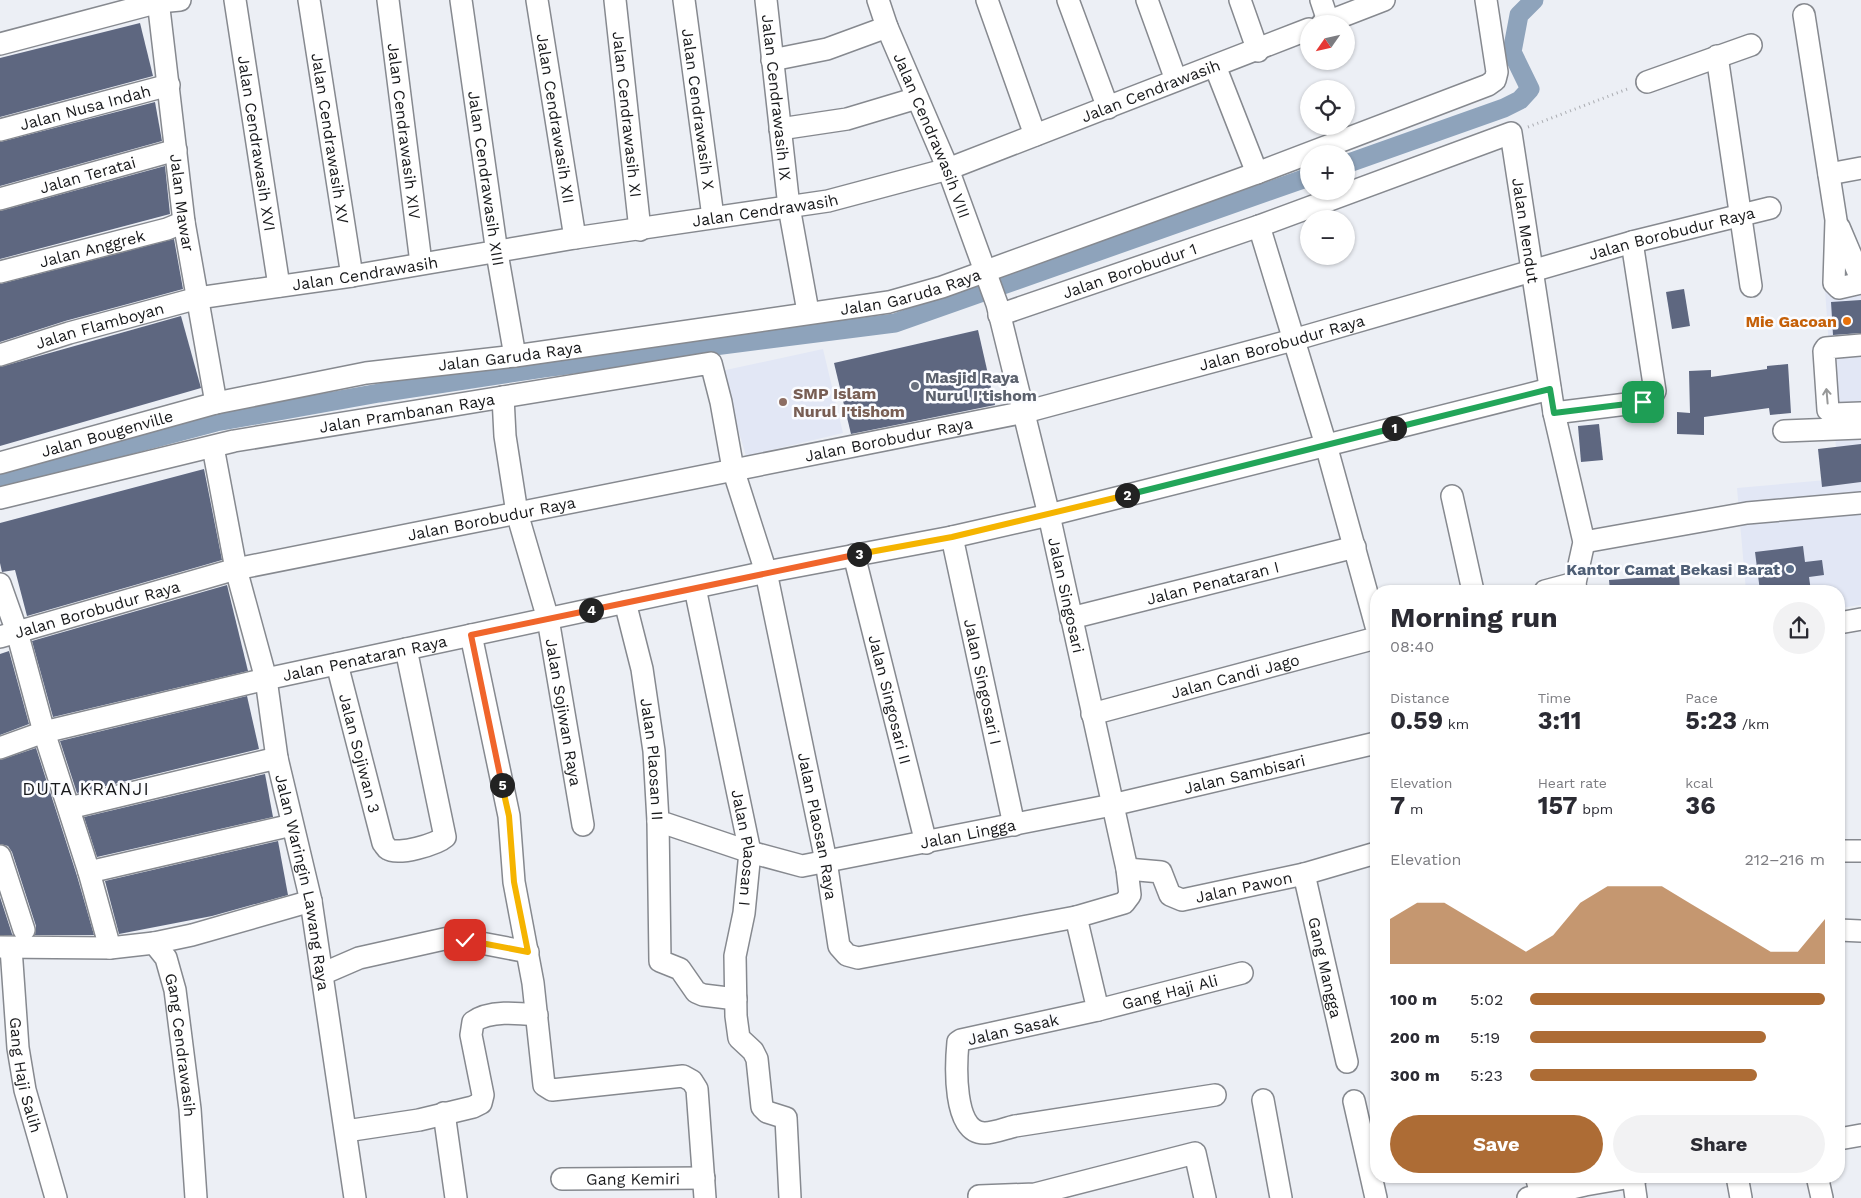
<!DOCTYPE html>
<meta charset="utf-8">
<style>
:root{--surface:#fff;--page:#f2f2f3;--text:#2b2b33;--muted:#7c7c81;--accent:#ad6c35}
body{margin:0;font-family:"Work Sans",sans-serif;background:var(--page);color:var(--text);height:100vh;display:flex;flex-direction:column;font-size:19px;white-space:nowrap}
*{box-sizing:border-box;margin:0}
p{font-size:16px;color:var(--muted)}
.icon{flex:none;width:28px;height:28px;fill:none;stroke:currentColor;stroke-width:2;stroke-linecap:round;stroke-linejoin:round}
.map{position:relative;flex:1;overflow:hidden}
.side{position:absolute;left:1370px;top:585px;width:475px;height:598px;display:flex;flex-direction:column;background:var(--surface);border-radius:20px;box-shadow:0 1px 4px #0004}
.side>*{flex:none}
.needle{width:32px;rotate:236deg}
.tools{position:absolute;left:1300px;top:15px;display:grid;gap:10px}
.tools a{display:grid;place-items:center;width:55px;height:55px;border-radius:50%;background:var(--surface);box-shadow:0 1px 4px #0004;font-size:25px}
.pin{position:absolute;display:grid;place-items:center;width:42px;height:42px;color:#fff;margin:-21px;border-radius:10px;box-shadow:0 2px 8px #0006}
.km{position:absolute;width:25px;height:25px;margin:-12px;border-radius:50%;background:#222;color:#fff;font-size:14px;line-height:25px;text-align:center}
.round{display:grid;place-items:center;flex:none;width:52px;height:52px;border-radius:26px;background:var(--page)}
.overview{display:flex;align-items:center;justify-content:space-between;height:85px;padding:0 20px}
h1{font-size:28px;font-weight:700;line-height:38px}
.figures{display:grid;grid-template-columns:repeat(3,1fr);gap:8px;height:85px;padding:5px 20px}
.figures div{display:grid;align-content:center}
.figures b{font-size:25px;font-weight:700}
.figures small{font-size:14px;font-weight:400}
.figures p{font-size:14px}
.chart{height:140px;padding:10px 20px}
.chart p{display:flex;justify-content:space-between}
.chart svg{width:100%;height:90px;margin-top:5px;fill:var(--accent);opacity:.7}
.cta{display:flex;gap:10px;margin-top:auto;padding:10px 20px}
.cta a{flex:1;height:58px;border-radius:30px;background:var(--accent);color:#fff;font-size:20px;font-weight:700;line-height:58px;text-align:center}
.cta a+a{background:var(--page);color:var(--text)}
ul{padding:0 20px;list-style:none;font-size:16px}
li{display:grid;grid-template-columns:80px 60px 1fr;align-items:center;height:38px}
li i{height:12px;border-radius:6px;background:var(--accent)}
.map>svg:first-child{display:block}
.built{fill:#e2e7f5}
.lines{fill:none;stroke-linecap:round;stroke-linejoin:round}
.canal{stroke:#8ea3bb;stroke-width:19}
.building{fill:#5e6780}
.minor-casing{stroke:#86898f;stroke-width:24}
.path{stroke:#aaacb1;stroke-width:3;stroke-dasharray:1 4;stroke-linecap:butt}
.minor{stroke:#fff;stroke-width:21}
.oneway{stroke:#979898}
.split-1-casing{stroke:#fff;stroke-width:10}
.split-2-casing{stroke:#fff;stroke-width:10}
.split-3-casing{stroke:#fff;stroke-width:10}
.split-4-casing{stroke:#fff;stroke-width:10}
.split-5-casing{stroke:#fff;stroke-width:10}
.split-6-casing{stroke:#fff;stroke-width:10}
.split-1{stroke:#22a559;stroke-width:6}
.split-2{stroke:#22a559;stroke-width:6}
.split-3{stroke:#f5b400;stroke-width:6}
.split-4{stroke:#f0652b;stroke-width:6}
.split-5{stroke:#f0652b;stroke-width:6}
.split-6{stroke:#f5b400;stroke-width:6}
.food-dot{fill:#e8710a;stroke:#fbfcff;stroke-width:2}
.worship-dot{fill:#6b7280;stroke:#fbfcff;stroke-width:2}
.education-dot{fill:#8d6e63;stroke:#fbfcff;stroke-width:2}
.service-dot{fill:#5c6f8a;stroke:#fbfcff;stroke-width:2}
.labels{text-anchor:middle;stroke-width:5;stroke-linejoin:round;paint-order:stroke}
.street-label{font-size:16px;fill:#18191b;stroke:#fbfcff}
.food-label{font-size:16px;font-weight:bold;fill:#c56008;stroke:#fbfcff;text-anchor:end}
.worship-label{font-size:16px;font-weight:bold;fill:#5b616d;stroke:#fbfcff;text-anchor:start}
.education-label{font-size:16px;font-weight:bold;fill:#785e54;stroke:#fbfcff;text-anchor:start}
.service-label{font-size:16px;font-weight:bold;fill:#4e5e75;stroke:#fbfcff;text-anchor:end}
.neighbourhood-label{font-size:18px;letter-spacing:1px;fill:#18191b;stroke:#fbfcff}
</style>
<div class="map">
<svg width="1861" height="1198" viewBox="0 0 1861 1198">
<rect width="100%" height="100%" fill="#eceff5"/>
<g class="built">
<path d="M 1861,288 L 1861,605 L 1839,608 L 1839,591 L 1746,591 L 1737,488 L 1838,479 L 1825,289 Z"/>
<path d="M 823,349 L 843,433 L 746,456 L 721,371 Z"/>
</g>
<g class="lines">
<g class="canal">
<path d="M 1346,164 L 1504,108 L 1520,100 L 1530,89 L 1512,52 L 1519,15 L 1534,0"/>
<path d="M 0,479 L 216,422 L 379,393 L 543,368 L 895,323 L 1309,177"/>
</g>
</g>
<g class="building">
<path d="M 140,23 L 153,76 L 0,117 L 0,58 Z"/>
<path d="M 155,102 L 162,141 L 0,186 L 0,142 Z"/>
<path d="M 165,166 L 170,214 L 0,259 L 0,211 Z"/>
<path d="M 174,239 L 183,289 L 65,321 L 0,342 L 0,284 Z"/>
<path d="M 1684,289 L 1690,326 L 1672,329 L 1666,292 Z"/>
<path d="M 1861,300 L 1861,333 L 1833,335 L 1831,302 Z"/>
<path d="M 181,316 L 201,388 L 0,446 L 0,367 Z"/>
<path d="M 978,330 L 995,405 L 851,434 L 834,363 Z"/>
<path d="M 1788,364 L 1791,413 L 1770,415 L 1769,408 L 1704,417 L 1704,435 L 1677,434 L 1677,412 L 1690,413 L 1689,371 L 1711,370 L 1711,377 L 1767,369 L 1767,366 Z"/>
<path d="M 1599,424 L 1603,460 L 1581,462 L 1578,426 Z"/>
<path d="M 1861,444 L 1861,482 L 1822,487 L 1818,449 Z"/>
<path d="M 204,469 L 222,560 L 27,616 L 15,570 L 2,572 L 0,563 L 0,523 Z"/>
<path d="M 1803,546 L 1805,562 L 1822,560 L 1824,575 L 1809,577 L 1811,591 L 1760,591 L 1755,552 Z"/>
<path d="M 1679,575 L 1680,591 L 1610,591 L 1609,580 Z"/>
<path d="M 227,585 L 248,671 L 53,717 L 32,641 Z"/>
<path d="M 9,651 L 29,724 L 0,735 L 0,654 Z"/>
<path d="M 247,696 L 259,749 L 77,793 L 60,741 Z"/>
<path d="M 36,748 L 77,876 L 94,935 L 35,935 L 36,926 L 12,852 L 8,846 L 0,844 L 0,760 Z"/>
<path d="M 265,774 L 273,817 L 97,857 L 84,817 Z"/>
<path d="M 278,841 L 288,895 L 212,916 L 119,934 L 105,881 Z"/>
<path d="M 0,897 L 12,934 L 13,935 L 0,935 Z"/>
</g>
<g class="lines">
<g class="minor-casing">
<g id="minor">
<path id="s1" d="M 158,0 L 184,222 L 216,403"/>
<path id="s2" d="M 235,0 L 279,286"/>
<path id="s3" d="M 309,0 L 352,276"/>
<path id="s4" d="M 388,0 L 421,263"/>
<path id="s5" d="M 461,0 L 497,253 L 515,356"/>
<path id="s6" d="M 537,0 L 575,238"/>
<path id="s7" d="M 615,0 L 640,230"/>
<path id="s8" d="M 684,0 L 713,217"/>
<path id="s9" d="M 766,0 L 789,207 L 807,306 L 806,313"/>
<path id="s10" d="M 878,0 L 887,27 L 948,169 L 997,304 L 1049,515 L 1127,869 L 1130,895 L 1124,903 L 1076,917 L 1098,1010 L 961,1040 L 958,1042 C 956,1063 952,1134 985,1133 C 994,1133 1006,1128 1015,1126 L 1215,1095"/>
<path d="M 987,0 L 1035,135"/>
<path d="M 1068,0 L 1108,108"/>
<path d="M 1147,0 L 1176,80"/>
<path d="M 1240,0 L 1258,51"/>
<path d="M 1321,0 L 1328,21"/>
<path d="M 1804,15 L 1836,220 L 1834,283 L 1839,288 L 1861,283"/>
<path d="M 1322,24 L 1384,0"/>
<path d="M 0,44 L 159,2 L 180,0"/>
<path d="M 1717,56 L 1751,286"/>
<path d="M 772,60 L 827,49 L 887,27"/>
<path d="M 1215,66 L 1257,173"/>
<path d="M 1647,82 L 1751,45"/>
<path d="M 780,129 L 847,119 L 917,98"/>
<path id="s11" d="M 0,130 L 169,85"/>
<path d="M 1829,174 L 1861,168"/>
<path id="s12" d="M 0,199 L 176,150"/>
<path d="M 1259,226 L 1326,445 L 1376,626"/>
<path d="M 1839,227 L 1861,279"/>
<path id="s13" d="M 0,272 L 167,229 L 184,222"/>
<path id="s14" d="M 999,315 L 1259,226 L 1511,133 L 1554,413 L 1584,542 L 1575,583 L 1576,591"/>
<path d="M 1861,345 L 1826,348 L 1824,351 L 1828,410 L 1833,414 L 1861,413"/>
<path id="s15" d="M 0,355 L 69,333 L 198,298 L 352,276 L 575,238 L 828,201 L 948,169 L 1309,29"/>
<path id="s16" d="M 503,397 L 505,436 L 517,513 L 548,619 L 583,825"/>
<path d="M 1554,413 L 1643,402 L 1652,397 L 1655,391 L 1632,242"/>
<path d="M 1784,431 L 1861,428"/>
<path id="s17" d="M 213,447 L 236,569 L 266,679 L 277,758 L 311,901 L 355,1198"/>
<path id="s18" d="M 0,463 L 216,403 L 366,373 L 515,356 L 889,302 L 942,287 L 1257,173 L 1488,85 L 1495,80 L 1497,72 L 1486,0"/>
<path d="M 1452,496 L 1473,591"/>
<path id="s19" d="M 0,498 L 234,441 L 711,363 L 721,402 L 733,469 L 766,572 L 826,861 L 839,946 L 847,955 L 858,958 L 1076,917"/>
<path id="s20" d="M 952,537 L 1014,825"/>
<path d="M 1584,542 L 1747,513 L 1861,503"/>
<path id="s21" d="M 854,555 L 926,843"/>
<path d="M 0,584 L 17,632 L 44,732 L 89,872 L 110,948"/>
<path id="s22" d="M 695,588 L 750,852 L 744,913 L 735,956 L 736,1016 L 739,1038 L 753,1051 L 757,1059 L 762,1107 L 767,1112 L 786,1118 L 790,1198"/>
<path d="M 1545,591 L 1575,583"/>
<path id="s23" d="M 625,602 L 642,669 L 654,751 L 658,821 L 750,852 L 802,866 L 1112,805 L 1376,743"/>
<path id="s24" d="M 1071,618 L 1355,547"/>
<path d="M 1839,623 L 1861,619"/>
<path d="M 471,635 L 509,816 L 514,882 L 533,983 L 544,1085 L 552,1090 L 683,1076 L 692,1081 L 697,1089 L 705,1198"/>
<path id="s25" d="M 0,637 L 236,569 L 1025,412 L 1293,340 L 1632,242 L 1770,208"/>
<path id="s26" d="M 337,664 L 383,843 C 385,845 386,848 388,849 C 398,856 437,844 445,837 L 406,649"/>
<path id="s27" d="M 1092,714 L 1376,638"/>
<path id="s28" d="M 0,748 L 44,732 L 266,679 L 766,572 L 952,537 L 1049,515 L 1550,389"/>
<path d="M 69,808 L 277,758"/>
<path d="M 658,821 L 660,961 L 680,969 L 696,992 L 703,995 L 736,999"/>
<path d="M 1839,851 L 1861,851"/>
<path d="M 0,856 L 24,930"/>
<path id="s29" d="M 1127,869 L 1161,872 L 1170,895 L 1182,900 L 1304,874 L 1376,853"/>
<path d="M 89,872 L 292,825"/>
<path id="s30" d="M 1304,874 L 1347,1062"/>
<path d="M 1839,930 L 1861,931"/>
<path d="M 154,943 L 192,935 L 311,901"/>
<path id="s31" d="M 0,947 L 110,948 L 154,943 L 166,958 L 175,990 L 190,1109 L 196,1198"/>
<path id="s32" d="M 11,948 L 18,1048 L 25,1090 L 56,1198"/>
<path d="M 322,974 L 359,958 L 462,935 L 467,945 L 481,943 L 528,952"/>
<path id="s33" d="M 1098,1010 L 1242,973"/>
<path d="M 1263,1100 L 1281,1198"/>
<path d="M 1354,1101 L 1376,1198"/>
<path d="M 444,1113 L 456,1198"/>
<path d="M 346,1131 L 419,1120 L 473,1107 L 481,1103 L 483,1095 L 471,1035 L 473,1022 C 489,1010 518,1013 537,1015"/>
<path d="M 1839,1139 L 1861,1135"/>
<path d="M 1536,1176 L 1541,1194"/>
<path d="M 1737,1176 L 1741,1198"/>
<path d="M 1817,1176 L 1822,1198"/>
<path d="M 1633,1177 L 1636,1198"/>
<path id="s34" d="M 562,1179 L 704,1178"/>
<path d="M 979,1196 L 1035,1194 L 1195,1153 L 1205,1198"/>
<path d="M 1528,1198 L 1585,1185 L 1637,1176"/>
</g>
</g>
<path class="path" d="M 1528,127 L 1630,88"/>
<use href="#minor" class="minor"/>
</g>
<defs><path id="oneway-shaft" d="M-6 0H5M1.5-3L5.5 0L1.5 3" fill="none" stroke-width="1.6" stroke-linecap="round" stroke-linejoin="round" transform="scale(1.25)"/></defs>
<use class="oneway" href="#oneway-shaft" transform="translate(1827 396) rotate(-95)"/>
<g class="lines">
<g class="split-1-casing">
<path id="split-1" d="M 1394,428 L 1550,389 L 1554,413 L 1643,402"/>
</g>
<g class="split-2-casing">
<path id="split-2" d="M 1127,495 L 1394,428"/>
</g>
<g class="split-3-casing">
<path id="split-3" d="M 859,554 L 952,537 L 1127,495"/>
</g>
<g class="split-4-casing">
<path id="split-4" d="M 591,610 L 859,554"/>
</g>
<g class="split-5-casing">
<path id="split-5" d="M 502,785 L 471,635 L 591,610"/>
</g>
<g class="split-6-casing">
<path id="split-6" d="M 465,940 L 467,945 L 481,943 L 528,952 L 514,882 L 509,816 L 502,785"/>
</g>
<use href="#split-1" class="split-1"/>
<use href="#split-2" class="split-2"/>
<use href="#split-3" class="split-3"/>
<use href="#split-4" class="split-4"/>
<use href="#split-5" class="split-5"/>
<use href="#split-6" class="split-6"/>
</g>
<circle class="food-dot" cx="1847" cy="321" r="5"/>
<circle class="worship-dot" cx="915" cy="386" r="5"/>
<circle class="education-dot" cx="783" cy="402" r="5"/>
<circle class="service-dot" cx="1790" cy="569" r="5"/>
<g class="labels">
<g class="street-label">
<text dy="6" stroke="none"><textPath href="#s15" startOffset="1185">Jalan Cendrawasih</textPath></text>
<text dy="6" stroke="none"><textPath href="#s9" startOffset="98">Jalan Cendrawasih IX</textPath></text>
<text dy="6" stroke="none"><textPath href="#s11" startOffset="88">Jalan Nusa Indah</textPath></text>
<text dy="6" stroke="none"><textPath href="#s8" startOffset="110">Jalan Cendrawasih X</textPath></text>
<text dy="6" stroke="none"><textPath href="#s7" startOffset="115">Jalan Cendrawasih XI</textPath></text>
<text dy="6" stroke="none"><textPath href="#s6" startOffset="120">Jalan Cendrawasih XII</textPath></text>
<text dy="6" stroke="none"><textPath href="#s4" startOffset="132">Jalan Cendrawasih XIV</textPath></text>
<text dy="6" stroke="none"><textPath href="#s10" startOffset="146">Jalan Cendrawasih VIII</textPath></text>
<text dy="6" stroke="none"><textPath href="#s3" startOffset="140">Jalan Cendrawasih XV</textPath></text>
<text dy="6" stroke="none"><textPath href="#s2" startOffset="145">Jalan Cendrawasih XVI</textPath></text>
<text dy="6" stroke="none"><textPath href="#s12" startOffset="91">Jalan Teratai</textPath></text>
<text dy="6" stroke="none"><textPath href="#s5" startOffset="180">Jalan Cendrawasih XIII</textPath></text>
<text dy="6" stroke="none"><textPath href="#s1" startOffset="204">Jalan Mawar</textPath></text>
<text dy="6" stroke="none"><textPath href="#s15" startOffset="780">Jalan Cendrawasih</textPath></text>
<text dy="6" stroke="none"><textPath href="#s14" startOffset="642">Jalan Mendut</textPath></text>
<text dy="6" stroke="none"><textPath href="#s25" startOffset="1721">Jalan Borobudur Raya</textPath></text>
<text dy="6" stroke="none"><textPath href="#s13" startOffset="95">Jalan Anggrek</textPath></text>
<text dy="6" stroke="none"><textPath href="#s14" startOffset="138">Jalan Borobudur 1</textPath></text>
<text dy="6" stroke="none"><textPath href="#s15" startOffset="375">Jalan Cendrawasih</textPath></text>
<text dy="6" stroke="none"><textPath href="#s18" startOffset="928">Jalan Garuda Raya</textPath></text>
<text dy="6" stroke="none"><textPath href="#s15" startOffset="104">Jalan Flamboyan</textPath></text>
<text dy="6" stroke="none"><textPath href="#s25" startOffset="1316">Jalan Borobudur Raya</textPath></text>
<text dy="6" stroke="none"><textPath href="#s18" startOffset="522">Jalan Garuda Raya</textPath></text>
<text dy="6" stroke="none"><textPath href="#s19" startOffset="416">Jalan Prambanan Raya</textPath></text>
<text dy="6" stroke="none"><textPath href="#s18" startOffset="111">Jalan Bougenville</textPath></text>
<text dy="6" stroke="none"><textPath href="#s25" startOffset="911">Jalan Borobudur Raya</textPath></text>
<text dy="6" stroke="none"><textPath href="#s25" startOffset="506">Jalan Borobudur Raya</textPath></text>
<text dy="6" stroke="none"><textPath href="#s24" startOffset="146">Jalan Penataran I</textPath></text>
<text dy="6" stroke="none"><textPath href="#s10" startOffset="626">Jalan Singosari</textPath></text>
<text dy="6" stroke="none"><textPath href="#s25" startOffset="101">Jalan Borobudur Raya</textPath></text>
<text dy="6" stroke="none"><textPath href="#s28" startOffset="376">Jalan Penataran Raya</textPath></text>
<text dy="6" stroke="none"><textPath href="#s27" startOffset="148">Jalan Candi Jago</textPath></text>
<text dy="6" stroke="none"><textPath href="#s20" startOffset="148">Jalan Singosari I</textPath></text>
<text dy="6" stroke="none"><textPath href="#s21" startOffset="149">Jalan Singosari II</textPath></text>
<text dy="6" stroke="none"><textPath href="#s16" startOffset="322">Jalan Sojiwan Raya</textPath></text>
<text dy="6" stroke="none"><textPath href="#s26" startOffset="92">Jalan Sojiwan 3</textPath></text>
<text dy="6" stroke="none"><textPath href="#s23" startOffset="160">Jalan Plaosan II</textPath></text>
<text dy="6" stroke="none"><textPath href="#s23" startOffset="825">Jalan Sambisari</textPath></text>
<text dy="6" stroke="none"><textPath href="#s19" startOffset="1200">Jalan Plaosan Raya</textPath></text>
<text dy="6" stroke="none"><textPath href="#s23" startOffset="542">Jalan Lingga</textPath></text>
<text dy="6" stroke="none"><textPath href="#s22" startOffset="265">Jalan Plaosan I</textPath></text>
<text dy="6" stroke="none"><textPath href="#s17" startOffset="445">Jalan Waringin Lawang Raya</textPath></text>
<text dy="6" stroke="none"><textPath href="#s29" startOffset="135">Jalan Pawon</textPath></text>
<text dy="6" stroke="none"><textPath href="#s30" startOffset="96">Gang Mangga</textPath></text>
<text dy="6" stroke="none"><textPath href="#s33" startOffset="74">Gang Haji Ali</textPath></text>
<text transform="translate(1013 1029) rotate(-13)" y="6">Jalan Sasak</text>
<text dy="6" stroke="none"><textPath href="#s31" startOffset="262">Gang Cendrawasih</textPath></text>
<text dy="6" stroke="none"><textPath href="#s32" startOffset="128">Gang Haji Salih</textPath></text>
<text dy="6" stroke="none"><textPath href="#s34" startOffset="71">Gang Kemiri</textPath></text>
</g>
<g class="food-label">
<text x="1837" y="327">Mie Gacoan</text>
</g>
<g class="worship-label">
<text x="925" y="383">Masjid Raya<tspan x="925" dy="18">Nurul I'tishom</tspan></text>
</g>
<g class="education-label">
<text x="793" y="399">SMP Islam<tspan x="793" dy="18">Nurul I'tishom</tspan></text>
</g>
<g class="service-label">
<text x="1780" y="575">Kantor Camat Bekasi Barat</text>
</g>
<g class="neighbourhood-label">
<text x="86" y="795">DUTA KRANJI</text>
</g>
</g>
</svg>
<div class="tools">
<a><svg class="needle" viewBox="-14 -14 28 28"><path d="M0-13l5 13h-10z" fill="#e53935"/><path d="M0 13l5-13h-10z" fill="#7c7c81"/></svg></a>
<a><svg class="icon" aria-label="locate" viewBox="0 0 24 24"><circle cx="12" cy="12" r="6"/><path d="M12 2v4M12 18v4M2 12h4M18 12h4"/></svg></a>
<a>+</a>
<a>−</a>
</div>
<div class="pin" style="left:1643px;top:402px;background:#1e9e55"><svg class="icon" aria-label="arrive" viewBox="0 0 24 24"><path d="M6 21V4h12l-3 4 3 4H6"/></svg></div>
<div class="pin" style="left:465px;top:940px;background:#d93025"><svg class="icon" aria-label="check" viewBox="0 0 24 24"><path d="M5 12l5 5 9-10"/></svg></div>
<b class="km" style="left:1394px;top:428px">1</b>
<b class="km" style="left:1127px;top:495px">2</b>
<b class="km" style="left:859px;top:554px">3</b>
<b class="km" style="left:591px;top:610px">4</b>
<b class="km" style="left:502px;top:785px">5</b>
<section class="side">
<div class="overview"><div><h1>Morning run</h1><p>08:40</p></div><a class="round"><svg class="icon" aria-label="share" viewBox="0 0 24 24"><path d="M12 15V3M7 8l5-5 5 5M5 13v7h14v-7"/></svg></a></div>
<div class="figures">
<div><p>Distance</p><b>0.59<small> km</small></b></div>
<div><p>Time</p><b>3:11</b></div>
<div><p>Pace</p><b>5:23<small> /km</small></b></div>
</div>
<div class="figures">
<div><p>Elevation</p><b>7<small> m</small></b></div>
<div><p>Heart rate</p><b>157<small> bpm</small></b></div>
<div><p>kcal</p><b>36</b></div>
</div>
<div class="chart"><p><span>Elevation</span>212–216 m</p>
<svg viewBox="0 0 160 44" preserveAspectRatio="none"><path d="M0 44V22L10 14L20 14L30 22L40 30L50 38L60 30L70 14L80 6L90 6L100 6L110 14L120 22L130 30L140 38L150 38L160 22V44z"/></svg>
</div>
<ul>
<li><b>100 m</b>5:02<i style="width:100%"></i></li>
<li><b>200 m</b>5:19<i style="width:80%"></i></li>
<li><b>300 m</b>5:23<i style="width:77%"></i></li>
</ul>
<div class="cta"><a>Save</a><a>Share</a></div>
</section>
</div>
